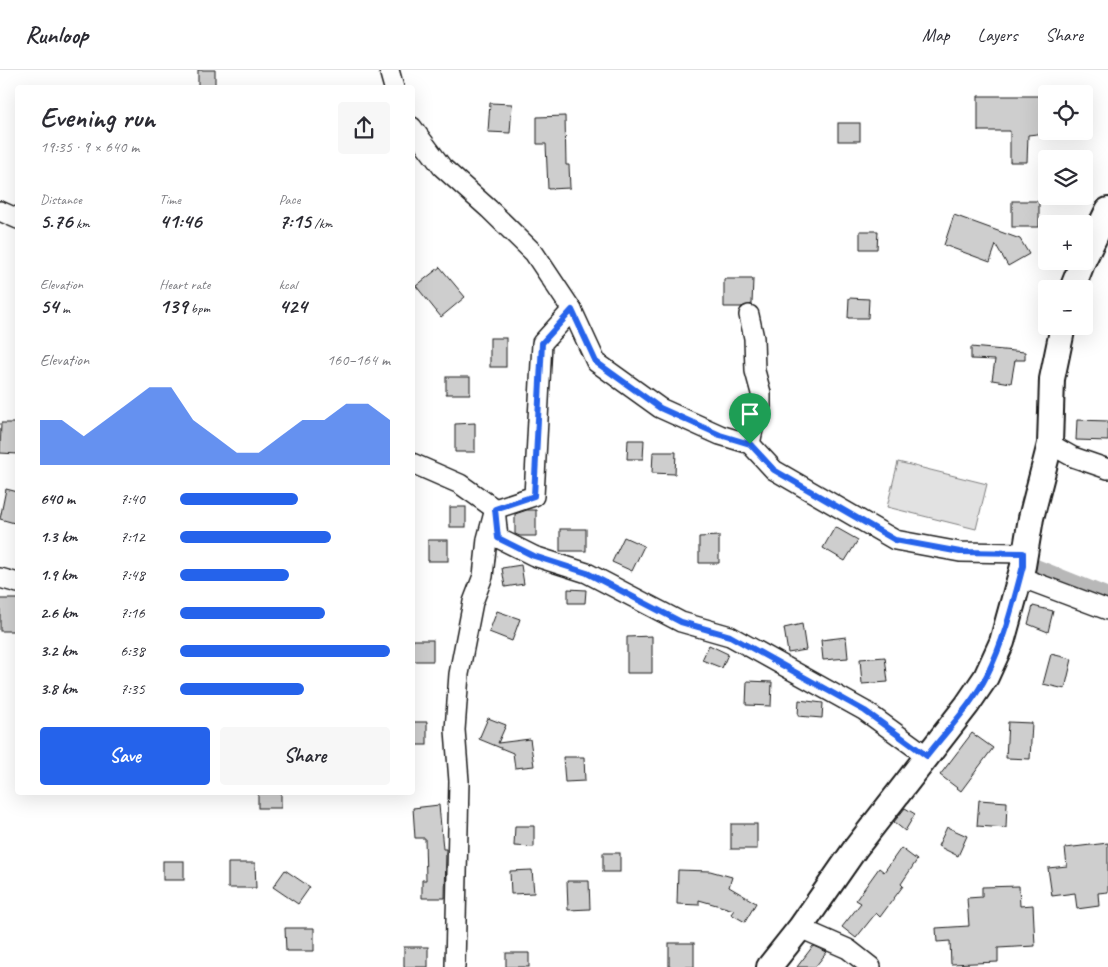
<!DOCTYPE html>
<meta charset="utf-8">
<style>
:root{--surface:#fff;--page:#f7f7f7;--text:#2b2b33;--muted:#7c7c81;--line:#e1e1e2;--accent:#2563eb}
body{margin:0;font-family:Caveat,sans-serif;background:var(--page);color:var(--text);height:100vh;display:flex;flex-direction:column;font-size:19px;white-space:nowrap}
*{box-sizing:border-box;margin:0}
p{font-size:16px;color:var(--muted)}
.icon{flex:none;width:28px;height:28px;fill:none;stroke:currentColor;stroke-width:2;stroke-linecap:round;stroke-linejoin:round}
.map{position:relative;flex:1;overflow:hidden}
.panel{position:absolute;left:15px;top:15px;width:400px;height:710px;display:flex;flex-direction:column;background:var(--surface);border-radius:5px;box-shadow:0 5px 20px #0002}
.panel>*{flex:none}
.buttons{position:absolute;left:1038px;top:15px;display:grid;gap:10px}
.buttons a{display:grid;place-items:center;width:55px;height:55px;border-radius:5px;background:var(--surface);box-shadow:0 5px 20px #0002;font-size:25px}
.pin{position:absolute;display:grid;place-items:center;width:42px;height:42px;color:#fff;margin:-51px -21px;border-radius:50% 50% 50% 0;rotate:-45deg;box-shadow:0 0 5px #0007}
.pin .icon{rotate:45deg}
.round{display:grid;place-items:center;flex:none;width:52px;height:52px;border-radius:5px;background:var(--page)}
.head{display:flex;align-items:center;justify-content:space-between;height:85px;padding:0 25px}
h1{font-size:28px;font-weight:700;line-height:38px}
.stats{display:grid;grid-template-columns:repeat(3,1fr);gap:8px;height:85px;padding:5px 25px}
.stats div{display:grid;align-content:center}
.stats b{font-size:21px;font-weight:700}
.stats small{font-size:14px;font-weight:400}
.stats p{font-size:14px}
.chart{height:140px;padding:10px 25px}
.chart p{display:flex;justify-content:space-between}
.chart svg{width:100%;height:90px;margin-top:5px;fill:var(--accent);opacity:.7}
.primary-button{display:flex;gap:10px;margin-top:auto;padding:10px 25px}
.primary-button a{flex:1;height:58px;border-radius:5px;background:var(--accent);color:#fff;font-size:20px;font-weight:700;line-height:58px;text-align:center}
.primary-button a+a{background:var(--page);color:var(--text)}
ul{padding:0 25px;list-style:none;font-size:16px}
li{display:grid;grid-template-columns:80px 60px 1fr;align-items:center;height:38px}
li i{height:12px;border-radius:6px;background:var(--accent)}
header{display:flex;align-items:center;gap:30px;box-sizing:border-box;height:70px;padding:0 25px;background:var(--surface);border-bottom:1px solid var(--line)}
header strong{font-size:24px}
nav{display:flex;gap:28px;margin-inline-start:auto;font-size:18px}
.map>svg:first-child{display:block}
.green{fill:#e2e2e2;stroke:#7f7f7f}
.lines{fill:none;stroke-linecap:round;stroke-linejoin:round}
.canal{stroke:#b8b8b8;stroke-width:16}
.building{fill:#cecece;stroke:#1c1c1c}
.minor-casing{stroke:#1c1c1c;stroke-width:22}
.major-casing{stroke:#1c1c1c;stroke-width:28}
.minor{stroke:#fff;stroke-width:19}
.major{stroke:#fff;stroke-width:24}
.route-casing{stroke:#fff;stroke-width:10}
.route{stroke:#2563eb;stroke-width:6}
</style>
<header>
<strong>Runloop</strong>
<nav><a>Map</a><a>Layers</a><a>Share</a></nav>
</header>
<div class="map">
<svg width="1108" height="897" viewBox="0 0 1108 897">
<rect width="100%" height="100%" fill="#fff"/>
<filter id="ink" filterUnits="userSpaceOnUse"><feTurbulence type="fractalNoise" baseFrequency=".02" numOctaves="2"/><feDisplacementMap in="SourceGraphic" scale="10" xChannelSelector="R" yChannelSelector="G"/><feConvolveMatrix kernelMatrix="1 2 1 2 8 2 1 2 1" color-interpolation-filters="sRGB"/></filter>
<g filter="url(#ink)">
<path class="green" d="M 898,392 L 987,414 L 976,459 L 887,437 Z"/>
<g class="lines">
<path class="canal" d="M 1033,496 L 1108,526"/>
</g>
<g class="building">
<rect x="198" y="0" width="17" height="18"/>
<path d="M 978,26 L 1046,26 L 1046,63 L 1028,65 L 1027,92 L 1010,92 L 1010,61 L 978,61 Z"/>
<path d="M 490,33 L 512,34 L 510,63 L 488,62 Z"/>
<path d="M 565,46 L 566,95 L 569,95 L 570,118 L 548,119 L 546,74 L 537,74 L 537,47 Z"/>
<rect x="838" y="53" width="22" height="18"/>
<rect x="1012" y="131" width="27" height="26"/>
<path d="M 954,145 L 1020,169 L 1029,184 L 1008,196 L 996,175 L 990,192 L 944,175 Z"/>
<path d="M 860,161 L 878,161 L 877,179 L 860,179 Z"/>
<path d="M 440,197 L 465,227 L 441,247 L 416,216 Z"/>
<path d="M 724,209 L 753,209 L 752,234 L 741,237 L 724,237 Z"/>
<path d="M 849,228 L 869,229 L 868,248 L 848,248 Z"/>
<rect x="490" y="268" width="16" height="29"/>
<path d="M 971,277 L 1025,282 L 1025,290 L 1015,290 L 1011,313 L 992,310 L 995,290 L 971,289 Z"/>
<rect x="446" y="307" width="24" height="17"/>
<path d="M 1077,350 L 1108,351 L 1108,371 L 1076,370 Z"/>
<path d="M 1,353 L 18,353 L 18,384 L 0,383 Z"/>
<path d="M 475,353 L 475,382 L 455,382 L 455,354 Z"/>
<path d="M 628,370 L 644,370 L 643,389 L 627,389 Z"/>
<path d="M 653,382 L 676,382 L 675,404 L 652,403 Z"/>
<path d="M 6,419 L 18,422 L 18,454 L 0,449 Z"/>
<rect x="450" y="437" width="16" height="20"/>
<path d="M 527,440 L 536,440 L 536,466 L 520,466 L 515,464 L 515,444 Z"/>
<path d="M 835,457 L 858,470 L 845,491 L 823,478 Z"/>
<rect x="560" y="459" width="26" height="22"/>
<path d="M 719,466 L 719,493 L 699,493 L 699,467 Z"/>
<path d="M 624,467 L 644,476 L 632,501 L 612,492 Z"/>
<rect x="428" y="470" width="20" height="21"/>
<path d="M 521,495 L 524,514 L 505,517 L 502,498 Z"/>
<path d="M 568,519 L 586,520 L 585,533 L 568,533 Z"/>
<rect x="0" y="529" width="18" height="32"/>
<path d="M 1033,536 L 1053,541 L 1048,562 L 1028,554 Z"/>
<path d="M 497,541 L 520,549 L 512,571 L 489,562 Z"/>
<path d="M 802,554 L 806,580 L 788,583 L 784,558 Z"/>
<path d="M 652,566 L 652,603 L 627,603 L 627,567 Z"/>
<path d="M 846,567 L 848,588 L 823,590 L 821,570 Z"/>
<rect x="412" y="570" width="21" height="21"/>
<path d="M 709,575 L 728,584 L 722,598 L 702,590 Z"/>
<path d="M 1051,584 L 1072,589 L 1065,619 L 1043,614 Z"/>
<path d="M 885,587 L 888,612 L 862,614 L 860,589 Z"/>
<path d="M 747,611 L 772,612 L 771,636 L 746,635 Z"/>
<path d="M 799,630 L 823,633 L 822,648 L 798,646 Z"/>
<path d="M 488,648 L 506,655 L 498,673 L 530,669 L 534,696 L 515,698 L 513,683 L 479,669 Z"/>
<rect x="412" y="652" width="15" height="23"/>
<path d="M 1008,652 L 1032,653 L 1030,689 L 1006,688 Z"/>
<path d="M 972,663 L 993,678 L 961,721 L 940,705 Z"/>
<path d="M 563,687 L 584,687 L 585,711 L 565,712 Z"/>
<rect x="258" y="722" width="23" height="16"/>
<path d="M 979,730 L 1007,732 L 1006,758 L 977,756 Z"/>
<path d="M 439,735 L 443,779 L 446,779 L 445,828 L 422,828 L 422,810 L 426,810 L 425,768 L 415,768 L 413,738 Z"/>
<path d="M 905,738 L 915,744 L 905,761 L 894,752 Z"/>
<rect x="731" y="754" width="26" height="25"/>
<path d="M 515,756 L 534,756 L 534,777 L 514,776 Z"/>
<path d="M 947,757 L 967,766 L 958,786 L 938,776 Z"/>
<path d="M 1108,773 L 1108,822 L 1098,823 L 1099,836 L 1077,839 L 1075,823 L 1052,826 L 1048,798 L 1067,796 L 1065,778 Z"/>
<path d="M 901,778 L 917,790 L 901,814 L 903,816 L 880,847 L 876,843 L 856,868 L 842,857 L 861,833 L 856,830 L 879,798 L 884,802 Z"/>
<rect x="603" y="783" width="17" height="19"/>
<rect x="163" y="791" width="21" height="19"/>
<path d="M 228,793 L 255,793 L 256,818 L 228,818 Z"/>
<path d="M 285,800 L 310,817 L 298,834 L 273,817 Z"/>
<path d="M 532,800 L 534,823 L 511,824 L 510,801 Z"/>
<path d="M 678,800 L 710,801 L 732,807 L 729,817 L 756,833 L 745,852 L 731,844 L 734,840 L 699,830 L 699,835 L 677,834 Z"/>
<path d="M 567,811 L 589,811 L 590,839 L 568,840 Z"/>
<path d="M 1019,816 L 1020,836 L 1033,835 L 1035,876 L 998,878 L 998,892 L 951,894 L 950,871 L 937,872 L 936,858 L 969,856 L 967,828 L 982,827 L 982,817 Z"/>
<path d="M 285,858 L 314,858 L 314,881 L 286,881 Z"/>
<rect x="669" y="873" width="25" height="24"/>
<path d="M 813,876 L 827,882 L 815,897 L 797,897 Z"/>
<rect x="404" y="877" width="24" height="20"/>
<rect x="506" y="883" width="23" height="14"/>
</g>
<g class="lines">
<g class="minor-casing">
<g id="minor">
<path d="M 389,0 L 394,18"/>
<path d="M 412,57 L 442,97 L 489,139 L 534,183 L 572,240 L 596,292 L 660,338 L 720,365 L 750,374 L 774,400 L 895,470 L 960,482 L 1023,483"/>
<path d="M 0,141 L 18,149"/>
<path d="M 749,245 L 754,268 L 755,301 L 761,323 L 761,336 L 755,350 L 750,374"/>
<path d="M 1050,374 L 1073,387 L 1108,399"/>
<path d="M 412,393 L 460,414 L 495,439 L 498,468 L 534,486 L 587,503 L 681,552 L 730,566 L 865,641 L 927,686"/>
<path d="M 1020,507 L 1108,540"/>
<path d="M 0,508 L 18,513"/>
<path d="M 800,858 L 848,879 L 871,897"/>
<path d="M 455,897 L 459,711 L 455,660 L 459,604 L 473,532 L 483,506 L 487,469 L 495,439 L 534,426 L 542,273 L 572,240"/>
</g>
</g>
<g class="major-casing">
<g id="major">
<path d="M 1084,189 L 1108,140"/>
<path d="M 1072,219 L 1083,191"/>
<path d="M 769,897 L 800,858 L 855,779 L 967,635 L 986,607 L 1002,572 L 1023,496 L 1031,448 L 1050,374 L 1052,309 L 1063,256"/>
</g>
</g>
<use href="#minor" class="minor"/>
<use href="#major" class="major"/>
</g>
</g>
<g class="lines" filter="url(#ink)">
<g class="route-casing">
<path id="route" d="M 572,240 L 596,292 L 660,338 L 720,365 L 750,374 L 774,400 L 895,470 L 960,482 L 1023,483 L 1023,496 C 1013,534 1004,571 987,605 C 972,635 947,660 927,686 L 865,641 L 730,566 L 681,552 L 587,503 L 534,486 L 498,468 L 495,439 L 534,426 L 542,273 Z"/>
</g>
<use href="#route" class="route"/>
</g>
</svg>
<div class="buttons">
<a><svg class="icon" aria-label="locate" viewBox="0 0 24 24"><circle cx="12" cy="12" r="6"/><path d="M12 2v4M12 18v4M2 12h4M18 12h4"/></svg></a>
<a><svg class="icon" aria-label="layers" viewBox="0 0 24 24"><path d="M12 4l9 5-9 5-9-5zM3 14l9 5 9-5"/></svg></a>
<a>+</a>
<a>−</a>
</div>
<div class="pin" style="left:750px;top:374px;background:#1e9e55"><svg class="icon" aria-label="arrive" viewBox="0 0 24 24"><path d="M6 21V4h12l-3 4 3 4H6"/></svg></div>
<section class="panel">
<div class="head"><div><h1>Evening run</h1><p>19:35 · 9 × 640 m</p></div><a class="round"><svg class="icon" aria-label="share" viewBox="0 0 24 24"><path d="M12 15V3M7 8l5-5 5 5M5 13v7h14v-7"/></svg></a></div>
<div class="stats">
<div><p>Distance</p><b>5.76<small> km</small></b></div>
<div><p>Time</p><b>41:46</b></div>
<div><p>Pace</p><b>7:15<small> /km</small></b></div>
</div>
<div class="stats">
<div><p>Elevation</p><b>54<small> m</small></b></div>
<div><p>Heart rate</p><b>139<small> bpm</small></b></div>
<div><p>kcal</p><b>424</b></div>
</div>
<div class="chart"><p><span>Elevation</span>160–164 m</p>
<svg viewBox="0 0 160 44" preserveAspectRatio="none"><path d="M0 44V22L10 22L20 30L30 22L40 14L50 6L60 6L70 22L80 30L90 38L100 38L110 30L120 22L130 22L140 14L150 14L160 22V44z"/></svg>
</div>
<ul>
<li><b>640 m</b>7:40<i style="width:56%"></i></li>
<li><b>1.3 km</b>7:12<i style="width:72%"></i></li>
<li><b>1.9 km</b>7:48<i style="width:52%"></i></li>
<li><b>2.6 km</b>7:16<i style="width:69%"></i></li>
<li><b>3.2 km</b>6:38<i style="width:100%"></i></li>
<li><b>3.8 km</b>7:35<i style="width:59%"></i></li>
</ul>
<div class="primary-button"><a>Save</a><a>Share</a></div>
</section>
</div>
